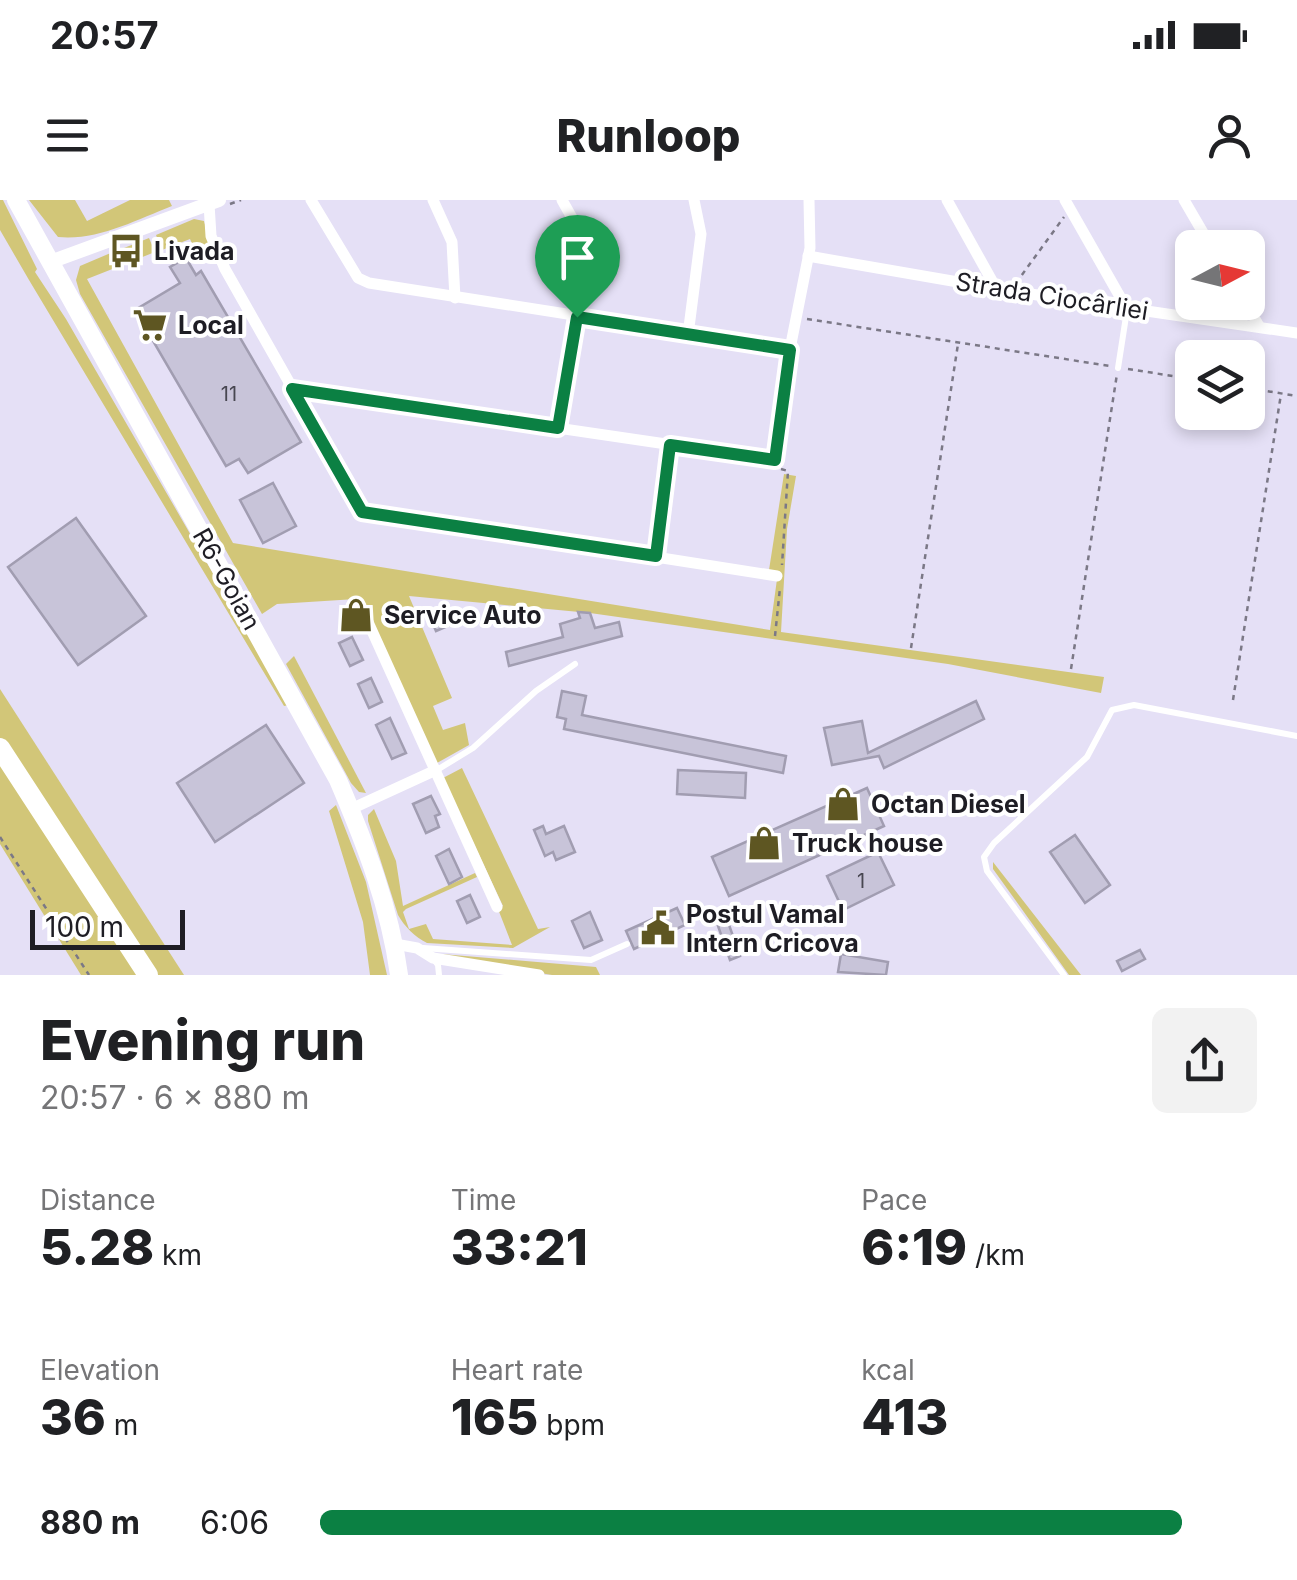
<!DOCTYPE html>
<meta charset="utf-8">
<style>
:root{--surface:#fff;--page:#f2f2f2;--text:#202124;--muted:#757577;--accent:#0b8043}
body{margin:0;font-family:Inter,sans-serif;background:var(--page);color:var(--text);height:100vh;display:flex;flex-direction:column;font-size:38px;white-space:nowrap}
*{box-sizing:border-box;margin:0}
p{font-size:32px;color:var(--muted)}
.icon{flex:none;width:55px;height:55px;fill:none;stroke:currentColor;stroke-width:2;stroke-linecap:round;stroke-linejoin:round}
.map{position:relative;height:775px;overflow:hidden}
.drawer{display:flex;flex-direction:column;background:var(--surface);flex:1}
.drawer>*{flex:none}
.needle{width:65px;rotate:83deg}
.controls{position:absolute;left:1175px;top:30px;display:grid;gap:20px}
.controls a{display:grid;place-items:center;width:90px;height:90px;border-radius:15px;background:var(--surface);box-shadow:0 5px 15px #0003;font-size:50px}
.scale{position:absolute;left:30px;bottom:25px;width:155px;box-sizing:border-box;padding-left:10px;border:5px solid #1e1d24;border-top:0;font-size:28px;line-height:35px;white-space:nowrap;color:#1e1d24;-webkit-text-stroke:8px #fff;paint-order:stroke}
.pin{position:absolute;display:grid;place-items:center;width:85px;height:85px;color:#fff;margin:-102px -42px;border-radius:50% 50% 50% 0;rotate:-45deg;box-shadow:0 0 10px #0007}
.pin .icon{rotate:45deg}
.round{display:grid;place-items:center;flex:none;width:105px;height:105px;border-radius:15px;background:var(--page)}
.head{display:flex;align-items:center;justify-content:space-between;height:170px;padding:0 40px}
h1{font-size:55px;font-weight:800;line-height:75px}
.stats{display:grid;grid-template-columns:repeat(3,1fr);gap:15px;height:170px;padding:10px 40px}
.stats div{display:grid;align-content:center}
.stats b{font-size:50px;font-weight:800}
.stats small{font-size:28px;font-weight:400}
.stats p{font-size:28px}
ul{padding:0 40px;list-style:none;font-size:32px}
li{display:grid;grid-template-columns:160px 120px 1fr;align-items:center;height:75px}
li i{height:25px;border-radius:12px;background:var(--accent)}
.status{display:flex;justify-content:space-between;align-items:center;height:70px;padding:0 50px;background:var(--surface);direction:ltr}
.status svg{height:28px;fill:currentColor}
header{display:flex;justify-content:space-between;align-items:center;height:130px;padding:0 40px;background:var(--surface);font-size:45px;font-weight:800}
.map>svg:first-child{display:block}
.green{fill:#d2c678}
.building{fill:#c8c4d9;stroke:#a19db1;stroke-width:2.5}
.lines{fill:none;stroke-linecap:round;stroke-linejoin:round}
.path{stroke:#7b7886;stroke-width:2.5;stroke-dasharray:5 5;stroke-linecap:butt}
.service{stroke:#fff;stroke-width:6}
.minor{stroke:#fff;stroke-width:11}
.tertiary{stroke:#fff;stroke-width:14}
.primary{stroke:#fff;stroke-width:18}
.trunk{stroke:#fff;stroke-width:20}
.route-casing{stroke:#fff;stroke-width:20}
.route{stroke:#0b8043;stroke-width:12}
.labels{text-anchor:middle;stroke-width:8;stroke-linejoin:round;paint-order:stroke}
.number-label{font-size:20px;fill:#484751}
.poi-label{font-size:25px;font-weight:bold;fill:#1e1d24;stroke:#fff;text-anchor:start}
.street-label{font-size:25px;fill:#1e1d24;stroke:#fff}
</style>
<div class="status"><b>20:57</b><svg viewBox="0 0 49 12"><path d="M0 12V9h3v3zM5 12V6h3v6zM10 12V3h3v9zM15 12V0h3v12zM26 1h20v11H26zM47 4h2v5h-2z"/></svg></div>
<header><svg class="icon" aria-label="menu" viewBox="0 0 24 24"><path d="M4 6h16M4 12h16M4 18h16"/></svg>Runloop<svg class="icon" aria-label="person" viewBox="0 0 24 24"><circle cx="12" cy="8" r="4"/><path d="M4 21q1-7 8-7t8 7"/></svg></header>
<div class="map">
<svg width="1297" height="775" viewBox="0 0 1297 775">
<rect width="100%" height="100%" fill="#e5e0f6"/>
<g class="green">
<path d="M 0,0 L 3,0 L 37,69 L 35,72 L 66,119 L 289,505 L 284,506 L 29,80 L 0,30 Z"/>
<path d="M 29,0 L 75,0 L 87,21 L 130,0 L 169,0 L 172,6 C 136,20 97,41 58,37 Z"/>
<path d="M 194,19 L 204,21 L 214,56 L 200,61 L 190,39 L 162,50 L 156,35 Z"/>
<path d="M 149,38 L 155,52 L 125,64 L 119,50 Z"/>
<path d="M 113,52 L 120,66 L 87,79 L 233,343 L 770,430 L 778,372 L 769,370 L 784,274 L 796,276 L 787,329 L 781,432 L 1104,477 L 1101,493 L 948,464 L 590,413 L 409,396 L 452,498 L 433,506 L 443,530 L 465,523 L 469,545 L 437,563 L 356,399 L 277,404 L 262,414 L 80,94 L 76,80 L 80,66 Z"/>
<path d="M 294,456 L 366,593 L 359,592 L 351,583 L 286,464 Z"/>
<path d="M 0,489 L 184,775 L 154,775 L 0,540 Z"/>
<path d="M 0,558 L 142,775 L 81,775 L 0,644 Z"/>
<path d="M 462,568 L 538,729 L 550,727 L 513,748 L 427,743 C 415,737 404,726 398,715 L 368,621 L 368,615 L 374,609 L 396,661 L 403,706 L 475,673 L 477,677 L 406,709 L 403,712 L 409,729 L 426,724 L 433,739 L 512,745 L 498,709 L 503,706 L 443,578 Z"/>
<path d="M 336,605 L 366,682 L 387,775 L 370,775 L 363,722 L 329,611 Z"/>
<path d="M 993,662 L 1081,775 L 1082,775 L 1069,775 L 993,669 Z"/>
<path d="M 441,754 L 596,767 L 600,775 L 552,775 L 436,756 Z"/>
</g>
<g class="building">
<path d="M 186,58 L 196,75 L 201,71 L 301,242 L 248,273 L 239,259 L 226,266 L 135,110 L 180,83 L 170,67 Z"/>
<path d="M 273,283 L 296,326 L 263,343 L 240,300 Z"/>
<path d="M 76,318 L 146,416 L 78,465 L 8,367 Z"/>
<path d="M 358,404 L 363,415 L 359,424 L 354,427 L 346,410 Z"/>
<path d="M 445,412 L 450,425 L 436,431 L 430,417 Z"/>
<path d="M 578,412 L 590,413 L 595,428 L 619,422 L 622,436 L 509,466 L 506,452 L 563,437 L 560,424 L 580,418 Z"/>
<path d="M 352,437 L 363,460 L 350,466 L 339,443 Z"/>
<path d="M 371,478 L 382,502 L 369,508 L 358,484 Z"/>
<path d="M 562,491 L 586,496 L 582,515 L 786,556 L 783,573 L 564,529 L 566,519 L 557,517 Z"/>
<path d="M 976,501 L 984,519 L 884,568 L 879,556 L 832,565 L 824,528 L 862,521 L 868,553 Z"/>
<path d="M 390,518 L 406,553 L 392,559 L 376,525 Z"/>
<path d="M 266,525 L 304,583 L 215,642 L 177,583 Z"/>
<path d="M 678,570 L 746,573 L 745,598 L 677,594 Z"/>
<path d="M 867,588 L 884,626 L 729,696 L 712,657 Z"/>
<path d="M 431,596 L 440,614 L 435,616 L 439,627 L 426,633 L 413,604 Z"/>
<path d="M 543,626 L 546,634 L 564,626 L 575,652 L 556,660 L 553,652 L 545,656 L 534,630 Z"/>
<path d="M 1075,635 L 1110,685 L 1085,703 L 1050,652 Z"/>
<path d="M 449,649 L 462,677 L 449,684 L 436,656 Z"/>
<path d="M 878,652 L 894,685 L 843,710 L 827,676 Z"/>
<path d="M 470,695 L 480,717 L 467,723 L 457,701 Z"/>
<path d="M 677,708 L 685,725 L 634,749 L 626,731 Z"/>
<path d="M 590,712 L 602,740 L 584,748 L 572,721 Z"/>
<path d="M 728,722 L 740,756 L 730,760 L 718,726 Z"/>
<path d="M 1140,750 L 1145,759 L 1122,771 L 1117,761 Z"/>
<path d="M 841,754 L 888,762 L 886,775 L 838,772 Z"/>
</g>
<g class="lines">
<g class="path">
<path d="M 230,4 L 241,0"/>
<path d="M 1016,83 L 1064,17"/>
<path d="M 807,119 L 1110,166"/>
<path d="M 1128,169 L 1192,179"/>
<path d="M 1248,188 L 1297,196"/>
<path d="M 781,269 L 788,271 L 782,365"/>
<path d="M 775,436 L 780,388"/>
<path d="M 911,448 L 958,144"/>
<path d="M 1071,469 L 1117,174"/>
<path d="M 1233,500 L 1281,194"/>
<path d="M 0,637 L 89,775"/>
</g>
<g class="service">
<path d="M 1118,168 L 1127,110"/>
<path d="M 437,570 L 473,548 L 536,491 L 575,464"/>
<path d="M 423,748 L 591,760 L 627,744"/>
<path d="M 433,758 L 438,765 L 439,775"/>
<path d="M 1064,775 L 987,671 L 984,657 L 994,643 L 1087,557 L 1112,510 L 1134,505 L 1297,536"/>
</g>
<g class="minor">
<path d="M 311,0 L 358,78 L 369,83 L 790,149"/>
<path d="M 433,0 L 452,42 L 455,98"/>
<path d="M 947,0 L 996,88"/>
<path d="M 1065,0 L 1127,109"/>
<path d="M 1184,0 L 1212,48"/>
<path d="M 209,4 L 211,36 L 225,69 L 362,311 L 777,376"/>
<path d="M 808,56 L 1010,91 L 1297,133"/>
<path d="M 1245,102 L 1259,126"/>
<path d="M 688,135 L 701,34 L 694,0"/>
<path d="M 292,189 L 775,260 L 790,149 L 810,48 L 809,0"/>
<path d="M 558,228 L 583,69 L 580,32 L 562,0"/>
<path d="M 656,357 L 670,245"/>
<path d="M 368,422 L 497,707"/>
<path d="M 351,609 L 436,570"/>
<path d="M 395,744 L 417,748 L 433,758 L 539,775"/>
</g>
<path class="tertiary" d="M 50,62 L 219,0"/>
<path class="primary" d="M 16,0 L 338,580 C 365,643 390,707 399,775"/>
<path class="trunk" d="M 0,548 L 148,775"/>
</g>
<g class="lines">
<g class="route-casing">
<path id="route" d="M 577,117 L 790,150 L 775,260 L 670,245 L 656,356 L 362,312 L 292,189 L 558,228 Z"/>
</g>
<use href="#route" class="route"/>
</g>
<defs>
<g id="bus-bare" transform="scale(2.7)"><path d="M-5-6H5V4H4V6H2V4H-2V6H-4V4H-5ZM-3.5-4V0h7V-4ZM-3.5 1.2v1.5H-2V1.2ZM2 1.2v1.5H3.5V1.2Z" fill="#5e5622" stroke="#fff" stroke-width="2.5" paint-order="stroke"/></g>
<g id="supermarket-bare" transform="scale(2.7)"><path d="M-6-5.5h2.5l.6 2H6L4.5 2H-2.5L-4.4-4H-6ZM-1.5 3.2a1.3 1.3 0 1 0 .1 0ZM3 3.2a1.3 1.3 0 1 0 .1 0Z" fill="#5e5622" stroke="#fff" stroke-width="2.5" paint-order="stroke"/></g>
<g id="shop-bare" transform="scale(2.7)"><path d="M-5-2.5h2.3a2.7 3.5 0 0 1 5.4 0H5L5.5 6h-11ZM-1.5-2.5h3a1.5 2.3 0 0 0-3 0Z" fill="#5e5622" stroke="#fff" stroke-width="2.5" paint-order="stroke"/></g>
<g id="civic-bare" transform="scale(2.7)"><path d="M-.6-6.5H3V-4.5H.6V-3L4-1V1h2V6H-6V1h2V-1L-.6-3ZM-1.2 2.5V6h2.4V2.5Z" fill="#5e5622" stroke="#fff" stroke-width="2.5" paint-order="stroke"/></g>
</defs>
<g fill-rule="evenodd">
<use href="#bus-bare" x="126" y="51"/>
<use href="#supermarket-bare" x="150" y="125"/>
<use href="#shop-bare" x="356" y="415"/>
<use href="#shop-bare" x="843" y="604"/>
<use href="#shop-bare" x="764" y="643"/>
<use href="#civic-bare" x="658" y="728"/>
</g>
<g class="labels">
<g class="number-label">
<text x="229" y="201">11</text>
<text x="861" y="688">1</text>
</g>
<g class="poi-label">
<text x="154" y="60">Livada</text>
<text x="178" y="134">Local</text>
<text x="384" y="424">Service Auto</text>
<text x="871" y="613">Octan Diesel</text>
<text x="792" y="652">Truck house</text>
<text x="686" y="723">Postul Vamal<tspan x="686" dy="29">Intern Cricova</tspan></text>
</g>
<g class="street-label">
<text transform="translate(1052 96) rotate(9)" y="9">Strada Ciocârliei</text>
<text transform="translate(227 379) rotate(61)" y="9">R6-Goian</text>
</g>
</g>
</svg>
<div class="controls">
<a><svg class="needle" viewBox="-14 -14 28 28"><path d="M0-13l5 13h-10z" fill="#e53935"/><path d="M0 13l5-13h-10z" fill="#757577"/></svg></a>
<a><svg class="icon" aria-label="layers" viewBox="0 0 24 24"><path d="M12 4l9 5-9 5-9-5zM3 14l9 5 9-5"/></svg></a>
</div>
<div class="scale">100 m</div>
<div class="pin" style="left:577px;top:117px;background:#1e9e55"><svg class="icon" aria-label="arrive" viewBox="0 0 24 24"><path d="M6 21V4h12l-3 4 3 4H6"/></svg></div>
</div>
<section class="drawer">
<div class="head"><div><h1>Evening run</h1><p>20:57 · 6 × 880 m</p></div><a class="round"><svg class="icon" aria-label="share" viewBox="0 0 24 24"><path d="M12 15V3M7 8l5-5 5 5M5 13v7h14v-7"/></svg></a></div>
<div class="stats">
<div><p>Distance</p><b>5.28<small> km</small></b></div>
<div><p>Time</p><b>33:21</b></div>
<div><p>Pace</p><b>6:19<small> /km</small></b></div>
</div>
<div class="stats">
<div><p>Elevation</p><b>36<small> m</small></b></div>
<div><p>Heart rate</p><b>165<small> bpm</small></b></div>
<div><p>kcal</p><b>413</b></div>
</div>
<ul>
<li><b>880 m</b>6:06<i style="width:92%"></i></li>
</ul>
</section>
